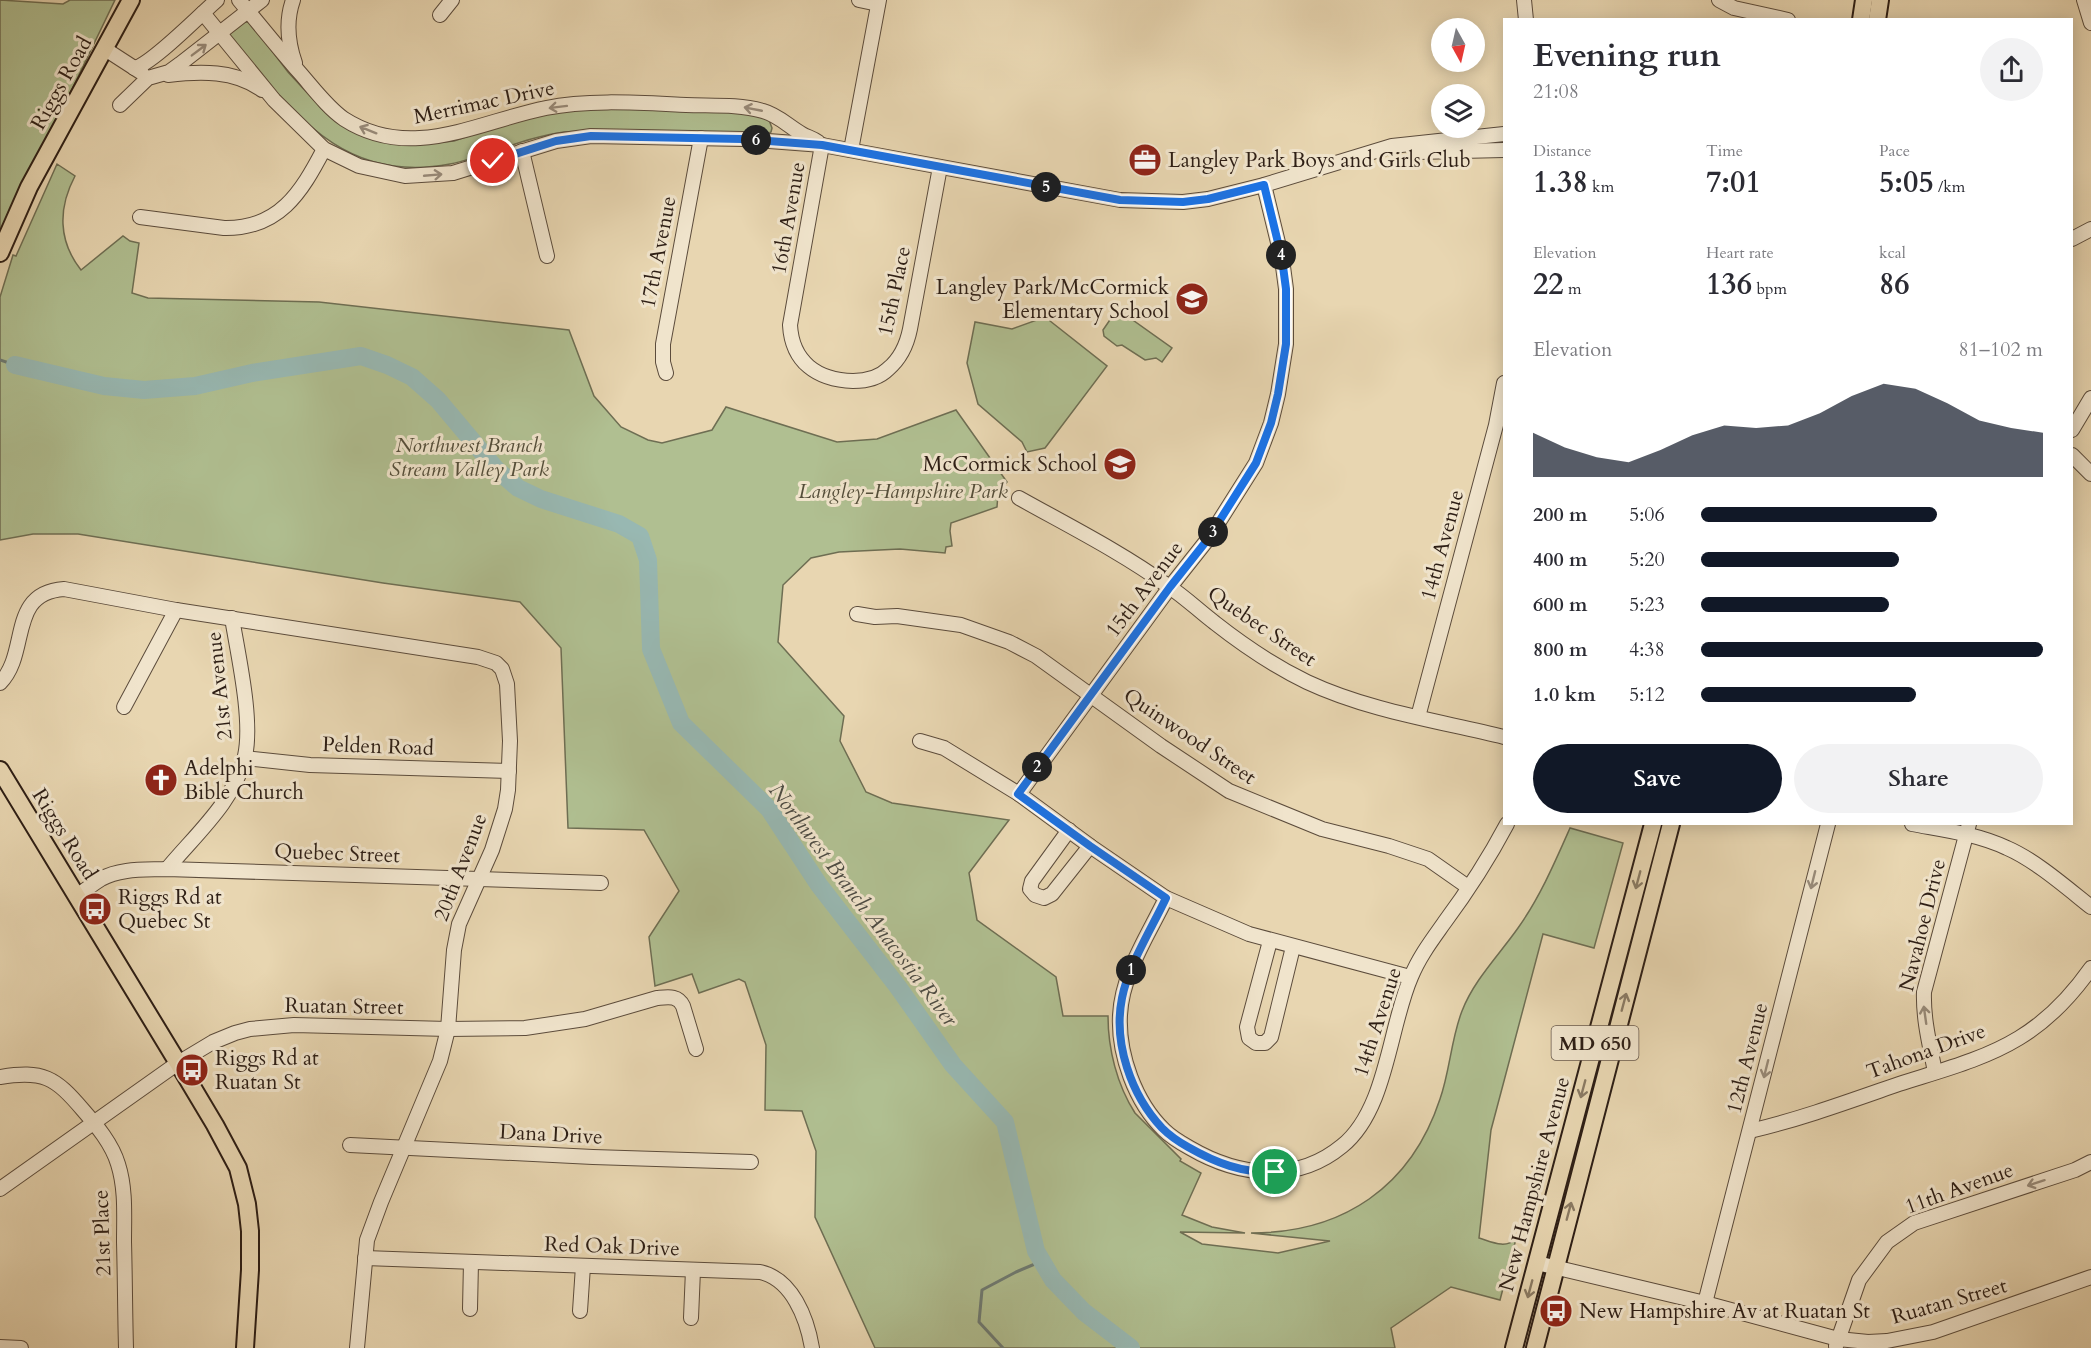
<!DOCTYPE html>
<meta charset="utf-8">
<style>
:root{--surface:#fff;--page:#f2f2f3;--text:#2b2b33;--muted:#7c7c81;--accent:#111827}
body{margin:0;font-family:Cardo,serif;background:var(--page);color:var(--text);height:100vh;display:flex;flex-direction:column;font-size:22px;white-space:nowrap}
*{box-sizing:border-box;margin:0}
p{font-size:20px;color:var(--muted)}
.icon{flex:none;width:33px;height:33px;fill:none;stroke:currentColor;stroke-width:2;stroke-linecap:round;stroke-linejoin:round}
.map{position:relative;flex:1;overflow:hidden}
.details{position:absolute;left:1503px;top:18px;width:570px;height:807px;display:flex;flex-direction:column;background:var(--surface);border-radius:0px;box-shadow:0 3px 15px #0003}
.details>*{flex:none}
.needle{width:39px;rotate:172deg}
.buttons{position:absolute;left:1431px;top:18px;display:grid;gap:12px}
.buttons a{display:grid;place-items:center;width:54px;height:54px;border-radius:50%;background:var(--surface);box-shadow:0 3px 15px #0003;font-size:30px}
.pin{position:absolute;display:grid;place-items:center;width:51px;height:51px;color:#fff;margin:-26px;border:3px solid #fff;border-radius:50%;box-shadow:0 2px 6px #0007}
.km{position:absolute;width:30px;height:30px;margin:-15px;border-radius:50%;background:#222;color:#fff;font-size:16px;line-height:30px;text-align:center}
.round{display:grid;place-items:center;flex:none;width:63px;height:63px;border-radius:32px;background:var(--page)}
.headline{display:flex;align-items:center;justify-content:space-between;height:102px;padding:0 30px}
h1{font-size:33px;font-weight:600;line-height:45px}
.figures{display:grid;grid-template-columns:repeat(3,1fr);gap:9px;height:102px;padding:6px 30px}
.figures div{display:grid;align-content:center}
.figures b{font-size:30px;font-weight:600}
.figures small{font-size:16px;font-weight:400}
.figures p{font-size:16px}
.chart{height:168px;padding:12px 30px}
.chart p{display:flex;justify-content:space-between}
.chart svg{width:100%;height:108px;margin-top:6px;fill:var(--accent);opacity:.7}
.action{display:flex;gap:12px;margin-top:auto;padding:12px 30px}
.action a{flex:1;height:69px;border-radius:36px;background:var(--accent);color:#fff;font-size:24px;font-weight:600;line-height:69px;text-align:center}
.action a+a{background:var(--page);color:var(--text)}
ul{padding:0 30px;list-style:none;font-size:20px}
li{display:grid;grid-template-columns:96px 72px 1fr;align-items:center;height:45px}
li i{height:15px;border-radius:8px;background:var(--accent)}
.map>svg:first-child{display:block}
.green{fill:#b0bf91;stroke:#6e6e53;stroke-width:1.5}
.lines{fill:none;stroke-linecap:round;stroke-linejoin:round}
.stream{stroke:#6d7a73;stroke-width:3}
.river{stroke:#98b8b2;stroke-width:18}
.minor-casing{stroke:#5c4c3c;stroke-width:16}
.major-casing{stroke:#2d1e15;stroke-width:20}
.minor{stroke:#f0e4cc;stroke-width:14}
.major{stroke:#e8d6b1;stroke-width:16}
.oneway{stroke:#988b7a}
.oneway2{stroke:#8a7a63}
.route-casing{stroke:#fff;stroke-width:12}
.route{stroke:#1a73e8;stroke-width:8}
.labels{text-anchor:middle;stroke-width:6;stroke-linejoin:round;paint-order:stroke}
.shield{fill:#f0e4cc;stroke:#68594c;stroke-width:1.5}
.shield-label{font-size:20px;font-weight:bold;fill:#2d1e15}
.street-label{font-size:21px;fill:#2d1e15;stroke:#f0e4cc}
.poi-label{font-size:21px;fill:#2d1e15;stroke:#f0e4cc;text-anchor:start}
.park-label{font-size:21px;font-style:italic;fill:#544e3a;stroke:#f0e4cc}
.water-label{font-size:22px;font-style:italic;fill:#4d4c44;stroke:#f0e4cc}
</style>
<div class="map">
<svg width="2091" height="1348" viewBox="0 0 2091 1348">
<rect width="100%" height="100%" fill="#e8d6b1"/>
<filter id="stains"><feTurbulence type="fractalNoise" baseFrequency=".00333" numOctaves="4"/><feColorMatrix values="0 0 0 0 .2 0 0 0 0 .09 0 0 0 0 .02 0 0 0 .5 -.17"/></filter>
<radialGradient id="worn" r=".72"><stop offset=".6" stop-color="#630" stop-opacity="0"/><stop offset="1" stop-color="#630" stop-opacity=".3"/></radialGradient>
<g class="green">
<path d="M 0,0 L 63,4 L 70,0 L 115,0 L 24,189 L 0,243 Z"/>
<path d="M 242,22 L 250,22 L 288,72 L 323,110 L 356,132 L 388,141 L 413,145 L 454,141 L 516,120 L 580,108 L 741,111 L 769,120 L 772,128 L 771,132 L 765,135 C 722,134 680,133 637,133 C 613,132 588,130 564,132 C 525,137 488,156 450,164 C 342,185 292,110 230,39 L 228,34 Z"/>
<path d="M 57,164 L 75,176 C 58,208 58,241 81,270 L 123,236 L 130,241 L 139,243 L 132,293 L 148,298 L 319,302 L 569,330 L 594,396 L 621,427 L 648,440 L 662,443 L 712,430 L 726,407 L 837,442 L 877,439 L 956,410 L 1007,482 L 998,493 L 997,507 L 951,523 L 950,531 L 952,546 L 946,547 L 945,553 L 900,549 L 839,552 L 811,558 L 783,585 L 778,642 L 844,716 L 840,741 L 866,792 L 892,803 L 1009,820 L 969,873 L 977,920 L 1056,977 L 1063,1016 L 1108,1016 C 1108,1049 1117,1085 1135,1113 L 1181,1159 L 1180,1161 L 1201,1173 L 1182,1215 L 1212,1227 L 1245,1233 L 1180,1232 L 1202,1244 L 1278,1253 L 1330,1241 L 1251,1233 C 1343,1233 1411,1187 1440,1099 C 1450,1071 1451,1039 1462,1011 C 1474,980 1499,955 1518,928 C 1540,897 1555,862 1570,828 L 1623,843 L 1594,948 L 1543,934 L 1491,1130 L 1479,1238 C 1492,1242 1505,1249 1516,1239 L 1500,1300 L 1451,1287 L 1391,1328 L 1395,1348 L 875,1348 L 815,1217 L 816,1151 L 802,1111 L 765,1110 L 766,1045 L 745,982 L 739,979 L 699,993 L 692,974 L 655,986 L 649,937 L 679,891 L 644,830 L 568,828 L 561,648 L 520,602 L 383,583 L 78,534 L 33,534 L 0,540 L 0,297 L 13,255 L 16,256 Z"/>
<path d="M 1116,311 L 1120,311 L 1172,348 L 1162,362 L 1156,358 L 1145,360 L 1122,345 L 1117,346 L 1104,336 L 1103,330 Z"/>
<path d="M 1045,317 L 1107,366 L 1045,448 L 1027,452 L 1022,442 L 978,404 L 967,363 L 975,322 L 1012,329 Z"/>
</g>
<g class="lines">
<g class="stream">
<path d="M 0,360 L 15,365"/>
<path d="M 1003,1348 L 979,1322 L 982,1290 L 1016,1272 L 1042,1261"/>
</g>
<path class="river" d="M 15,365 L 104,386 L 144,390 L 195,386 L 252,373 L 361,356 L 387,365 L 412,377 L 438,400 L 496,469 L 518,488 L 541,499 L 619,524 L 640,536 L 648,560 L 651,649 L 681,723 L 769,809 L 819,885 L 898,987 L 953,1065 L 1005,1122 L 1036,1251 L 1053,1280 L 1084,1312 L 1131,1348"/>
<g class="minor-casing">
<g id="minor">
<path d="M 239,0 C 259,24 279,49 300,73 C 314,89 327,107 344,119 C 411,162 477,122 546,108 C 589,99 642,103 686,105 C 712,106 738,104 763,111 C 778,115 788,126 802,134 C 807,137 813,138 818,142"/>
<path d="M 293,0 C 286,20 288,43 295,63"/>
<path d="M 859,0 L 878,4"/>
<path d="M 1524,0 L 1526,20"/>
<path d="M 1719,0 L 1734,8 L 1788,20"/>
<path d="M 2084,0 L 2091,23"/>
<path d="M 203,13 L 274,100 L 324,149 L 359,166 L 405,176 L 453,173 L 556,141 L 591,136 L 742,139 L 822,145 L 1120,200 L 1183,202 L 1208,199 L 1264,185 L 1392,146 L 1504,134"/>
<path d="M 440,15 L 452,0"/>
<path d="M 105,49 L 142,73"/>
<path d="M 134,68 C 150,66 202,13 217,0"/>
<path d="M 168,75 C 200,71 235,70 262,90"/>
<path d="M 120,105 L 148,78 L 169,72 L 180,64 L 262,0"/>
<path d="M 822,145 L 790,325 C 792,362 817,380 853,381 C 865,381 879,378 888,369 C 900,359 907,344 910,329 L 940,167"/>
<path d="M 851,150 L 879,0"/>
<path d="M 522,151 L 547,256"/>
<path d="M 1417,152 L 1504,150"/>
<path d="M 140,217 L 224,228 C 279,229 301,193 324,149"/>
<path d="M 2072,239 L 2091,229"/>
<path d="M 666,373 L 663,362 L 663,344 L 701,138"/>
<path d="M 2072,430 L 2091,398"/>
<path d="M 2072,455 L 2091,474"/>
<path d="M 1019,498 C 1069,526 1121,552 1168,586 C 1185,597 1199,611 1215,623 C 1243,645 1274,666 1307,682 C 1369,711 1439,721 1504,737"/>
<path d="M 857,614 L 875,617 L 897,616 L 961,625 L 1009,642 L 1036,656 L 1161,746 L 1229,791 L 1322,829 L 1389,846 L 1428,859 L 1468,887"/>
<path d="M 0,683 C 30,653 7,593 64,589 L 176,610 L 478,657 L 496,663 L 502,669 L 507,684 L 510,741 L 508,790 L 505,809 L 492,850 L 459,924 L 454,950 L 448,1029 L 440,1061 L 381,1202 L 367,1240 L 357,1348"/>
<path d="M 124,707 L 176,610"/>
<path d="M 1418,717 L 1496,425 L 1504,383"/>
<path d="M 920,741 L 944,748 L 1019,794 L 1090,846 L 1166,898 L 1249,934 L 1410,977"/>
<path d="M 245,758 L 310,765 L 509,771"/>
<path d="M 1019,794 L 1170,587 L 1208,539 L 1256,463 L 1271,423 L 1278,394 L 1286,344 L 1286,289 L 1282,259 L 1264,185"/>
<path d="M 1912,824 C 1944,830 1978,834 2007,848 C 2035,860 2067,888 2091,907"/>
<path d="M 1069,830 L 1032,881 L 1030,889 L 1035,895 L 1044,898 L 1052,894 L 1090,846"/>
<path d="M 167,869 C 195,835 235,801 245,756 C 253,720 238,655 232,618"/>
<path d="M 77,896 C 85,890 93,884 101,879 C 120,868 145,870 167,869 L 601,883"/>
<path d="M 1166,898 C 1149,934 1122,973 1120,1015 C 1118,1054 1135,1102 1164,1130 C 1171,1137 1181,1143 1190,1148 C 1238,1176 1296,1184 1342,1146 C 1387,1110 1389,1027 1411,977 C 1419,957 1432,940 1444,923 C 1467,892 1489,858 1507,824"/>
<path d="M 1270,941 L 1247,1027 L 1249,1038 L 1256,1043 L 1265,1043 L 1271,1037 L 1293,947"/>
<path d="M 1935,1072 C 1930,1046 1923,1019 1924,992 L 1969,824"/>
<path d="M 0,1077 C 43,1070 55,1077 83,1110 C 97,1126 112,1144 118,1164 C 126,1189 124,1216 124,1242 C 125,1277 125,1313 126,1348"/>
<path d="M 1750,1131 C 1801,1119 1850,1101 1899,1084 C 1939,1071 1983,1060 2019,1038 C 2047,1021 2072,995 2091,968"/>
<path d="M 350,1145 L 593,1157 L 751,1162"/>
<path d="M 0,1189 L 178,1063 L 213,1042 L 235,1033 L 250,1029 L 294,1025 L 448,1029 L 525,1028 L 585,1019 L 657,998 C 668,997 678,995 683,1006 L 696,1049"/>
<path d="M 365,1258 L 760,1272 C 792,1279 807,1318 812,1348"/>
<path d="M 1537,1263 L 1705,1303 L 1838,1339 L 1868,1342 L 1887,1341 L 1933,1332 L 2091,1277"/>
<path d="M 1705,1303 L 1828,824"/>
<path d="M 470,1309 L 471,1262"/>
<path d="M 580,1311 L 583,1266"/>
<path d="M 691,1318 L 693,1270"/>
<path d="M 1836,1346 L 1859,1280 L 1887,1242 L 1914,1223 L 2075,1170 L 2091,1162"/>
<path d="M 0,1347 L 21,1348"/>
</g>
</g>
<g class="major-casing">
<g id="major">
<path d="M 1861,20 L 1864,0"/>
<path d="M 1877,20 L 1880,0"/>
<path d="M 0,253 L 29,187 L 131,0"/>
<path d="M 0,770 L 178,1063 L 215,1125 L 238,1168 L 247,1204 L 250,1231 L 250,1270 L 245,1348"/>
<path d="M 1514,1348 L 1653,824"/>
<path d="M 1535,1348 L 1671,824"/>
</g>
</g>
<use href="#minor" class="minor"/>
<use href="#major" class="major"/>
</g>
<defs><path id="oneway-shaft" d="M-6 0H5M1.5-3L5.5 0L1.5 3" fill="none" stroke-width="1.6" stroke-linecap="round" stroke-linejoin="round" transform="scale(1.5)"/></defs>
<g class="oneway">
<use href="#oneway-shaft" transform="translate(199 50) rotate(-37)"/>
<use href="#oneway-shaft" transform="translate(558 107) rotate(173)"/>
<use href="#oneway-shaft" transform="translate(753 109) rotate(-169)"/>
<use href="#oneway-shaft" transform="translate(368 130) rotate(-158)"/>
<use href="#oneway-shaft" transform="translate(433 175) rotate(-5)"/>
<use href="#oneway-shaft" transform="translate(1813 880) rotate(104)"/>
<use href="#oneway-shaft" transform="translate(1925 1015) rotate(-98)"/>
<use href="#oneway-shaft" transform="translate(1766 1069) rotate(104)"/>
<use href="#oneway-shaft" transform="translate(2036 1183) rotate(162)"/>
</g>
<g class="oneway2">
<use href="#oneway-shaft" transform="translate(1638 880) rotate(105)"/>
<use href="#oneway-shaft" transform="translate(1624 1002) rotate(-75)"/>
<use href="#oneway-shaft" transform="translate(1583 1089) rotate(105)"/>
<use href="#oneway-shaft" transform="translate(1569 1211) rotate(-75)"/>
<use href="#oneway-shaft" transform="translate(1530 1289) rotate(105)"/>
</g>
<g class="lines">
<g class="route-casing">
<path id="route" d="M 493,161 L 556,141 L 591,136 L 742,139 L 822,145 L 1120,200 L 1183,202 L 1208,199 L 1264,185 L 1282,259 L 1286,289 L 1286,344 L 1278,394 L 1271,423 L 1256,463 L 1208,539 L 1170,587 L 1018,794 L 1090,846 L 1166,898 C 1152,928 1128,966 1122,998 C 1113,1043 1131,1095 1162,1128 C 1170,1136 1179,1142 1188,1147 C 1216,1163 1242,1173 1275,1172"/>
</g>
<use href="#route" class="route"/>
</g>
<defs>
<g id="office-disc" transform="scale(1.725)"><circle r="9.5" fill="#8f2418" stroke="#f0e4cc"/><path d="M-6-3h4V-5.5h4V-3h4V5H-6ZM-1-4.5V-3h2v-1.5ZM-6 0V1H6V0Z" fill="#fff"/></g>
<g id="school-disc" transform="scale(1.725)"><circle r="9.5" fill="#8f2418" stroke="#f0e4cc"/><path d="M0-5L7-2L0 1L-7-2ZM-4 1L0 2.5L4 1V4Q0 6-4 4Z" fill="#fff"/></g>
<g id="church-disc" transform="scale(1.725)"><circle r="9.5" fill="#8f2418" stroke="#f0e4cc"/><path d="M-1.2-6h2.4v3.5h3.3v2.4h-3.3V6h-2.4V-.1h-3.3v-2.4h3.3Z" fill="#fff"/></g>
<g id="bus-disc" transform="scale(1.725)"><circle r="9.5" fill="#8f2418" stroke="#f0e4cc"/><path d="M-5-6H5V4H4V6H2V4H-2V6H-4V4H-5ZM-3.5-4V0h7V-4ZM-3.5 1.2v1.5H-2V1.2ZM2 1.2v1.5H3.5V1.2Z" fill="#fff"/></g>
</defs>
<g fill-rule="evenodd">
<use href="#office-disc" x="1145" y="160"/>
<use href="#school-disc" x="1192" y="299"/>
<use href="#school-disc" x="1120" y="464"/>
<use href="#church-disc" x="161" y="780"/>
<use href="#bus-disc" x="95" y="909"/>
<use href="#bus-disc" x="192" y="1070"/>
<use href="#bus-disc" x="1556" y="1311"/>
</g>
<g class="labels">
<rect class="shield" x="1551.5" y="1026" width="87" height="34" rx="4.5"/>
<g class="shield-label">
<text x="1595" y="1050">MD 650</text>
</g>
<g class="street-label">
<text transform="translate(61 83) rotate(-61)" y="7">Riggs Road</text>
<text transform="translate(484 102) rotate(-12)" y="7">Merrimac Drive</text>
<text transform="translate(788 218) rotate(-80)" y="7">16th Avenue</text>
<text transform="translate(658 252) rotate(-79)" y="7">17th Avenue</text>
<text transform="translate(894 291) rotate(-78)" y="7">15th Place</text>
<text transform="translate(1442 545) rotate(-75)" y="7">14th Avenue</text>
<text transform="translate(1144 589) rotate(-53)" y="7">15th Avenue</text>
<text transform="translate(1262 626) rotate(34)" y="7">Quebec Street</text>
<text transform="translate(219 686) rotate(-96)" y="7">21st Avenue</text>
<text transform="translate(1190 736) rotate(34)" y="7">Quinwood Street</text>
<text transform="translate(378 746) rotate(2)" y="7">Pelden Road</text>
<text transform="translate(65 834) rotate(58)" y="7">Riggs Road</text>
<text transform="translate(337 853) rotate(2)" y="7">Quebec Street</text>
<text transform="translate(460 867) rotate(-69)" y="7">20th Avenue</text>
<text transform="translate(1922 925) rotate(-76)" y="7">Navahoe Drive</text>
<text transform="translate(344 1006) rotate(1)" y="7">Ruatan Street</text>
<text transform="translate(1377 1022) rotate(-72)" y="7">14th Avenue</text>
<text transform="translate(1926 1051) rotate(-20)" y="7">Tahona Drive</text>
<text transform="translate(1747 1058) rotate(-76)" y="7">12th Avenue</text>
<text transform="translate(551 1134) rotate(3)" y="7">Dana Drive</text>
<text transform="translate(1534 1184) rotate(-75)" y="7">New Hampshire Avenue</text>
<text transform="translate(1959 1188) rotate(-20)" y="7">11th Avenue</text>
<text transform="translate(102 1233) rotate(-92)" y="7">21st Place</text>
<text transform="translate(612 1246) rotate(2)" y="7">Red Oak Drive</text>
<text transform="translate(1949 1301) rotate(-16)" y="7">Ruatan Street</text>
</g>
<g class="poi-label">
<text x="1168" y="167">Langley Park Boys and Girls Club</text>
<text x="1169" y="294" text-anchor="end">Langley Park/McCormick<tspan x="1169" dy="24">Elementary School</tspan></text>
<text x="1097" y="471" text-anchor="end">McCormick School</text>
<text x="184" y="775">Adelphi<tspan x="184" dy="24">Bible Church</tspan></text>
<text x="118" y="904">Riggs Rd at<tspan x="118" dy="24">Quebec St</tspan></text>
<text x="215" y="1065">Riggs Rd at<tspan x="215" dy="24">Ruatan St</tspan></text>
<text x="1579" y="1318">New Hampshire Av at Ruatan St</text>
</g>
<g class="park-label">
<text x="469" y="452">Northwest Branch<tspan x="469" dy="24">Stream Valley Park</tspan></text>
<text x="903" y="498">Langley-Hampshire Park</text>
</g>
<g class="water-label">
<text transform="translate(864 904) rotate(53)" y="8">Northwest Branch Anacostia River</text>
</g>
</g>
<rect width="100%" height="100%" filter="url(#stains)"/>
<rect width="100%" height="100%" fill="url(#worn)"/>
</svg>
<div class="buttons">
<a><svg class="needle" viewBox="-14 -14 28 28"><path d="M0-13l5 13h-10z" fill="#e53935"/><path d="M0 13l5-13h-10z" fill="#7c7c81"/></svg></a>
<a><svg class="icon" aria-label="layers" viewBox="0 0 24 24"><path d="M12 4l9 5-9 5-9-5zM3 14l9 5 9-5"/></svg></a>
</div>
<div class="pin" style="left:1275px;top:1172px;background:#1e9e55"><svg class="icon" aria-label="arrive" viewBox="0 0 24 24"><path d="M6 21V4h12l-3 4 3 4H6"/></svg></div>
<div class="pin" style="left:493px;top:161px;background:#d93025"><svg class="icon" aria-label="check" viewBox="0 0 24 24"><path d="M5 12l5 5 9-10"/></svg></div>
<b class="km" style="left:1131px;top:970px">1</b>
<b class="km" style="left:1037px;top:767px">2</b>
<b class="km" style="left:1213px;top:532px">3</b>
<b class="km" style="left:1281px;top:255px">4</b>
<b class="km" style="left:1046px;top:187px">5</b>
<b class="km" style="left:756px;top:140px">6</b>
<section class="details">
<div class="headline"><div><h1>Evening run</h1><p>21:08</p></div><a class="round"><svg class="icon" aria-label="share" viewBox="0 0 24 24"><path d="M12 15V3M7 8l5-5 5 5M5 13v7h14v-7"/></svg></a></div>
<div class="figures">
<div><p>Distance</p><b>1.38<small> km</small></b></div>
<div><p>Time</p><b>7:01</b></div>
<div><p>Pace</p><b>5:05<small> /km</small></b></div>
</div>
<div class="figures">
<div><p>Elevation</p><b>22<small> m</small></b></div>
<div><p>Heart rate</p><b>136<small> bpm</small></b></div>
<div><p>kcal</p><b>86</b></div>
</div>
<div class="chart"><p><span>Elevation</span>81–102 m</p>
<svg viewBox="0 0 160 44" preserveAspectRatio="none"><path d="M0 44V26L10 32L20 36L30 38L40 33L50 27L60 23L70 24L80 23L90 18L100 11L110 6L120 8L130 14L140 21L150 24L160 26V44z"/></svg>
</div>
<ul>
<li><b>200 m</b>5:06<i style="width:69%"></i></li>
<li><b>400 m</b>5:20<i style="width:58%"></i></li>
<li><b>600 m</b>5:23<i style="width:55%"></i></li>
<li><b>800 m</b>4:38<i style="width:100%"></i></li>
<li><b>1.0 km</b>5:12<i style="width:63%"></i></li>
</ul>
<div class="action"><a>Save</a><a>Share</a></div>
</section>
</div>
